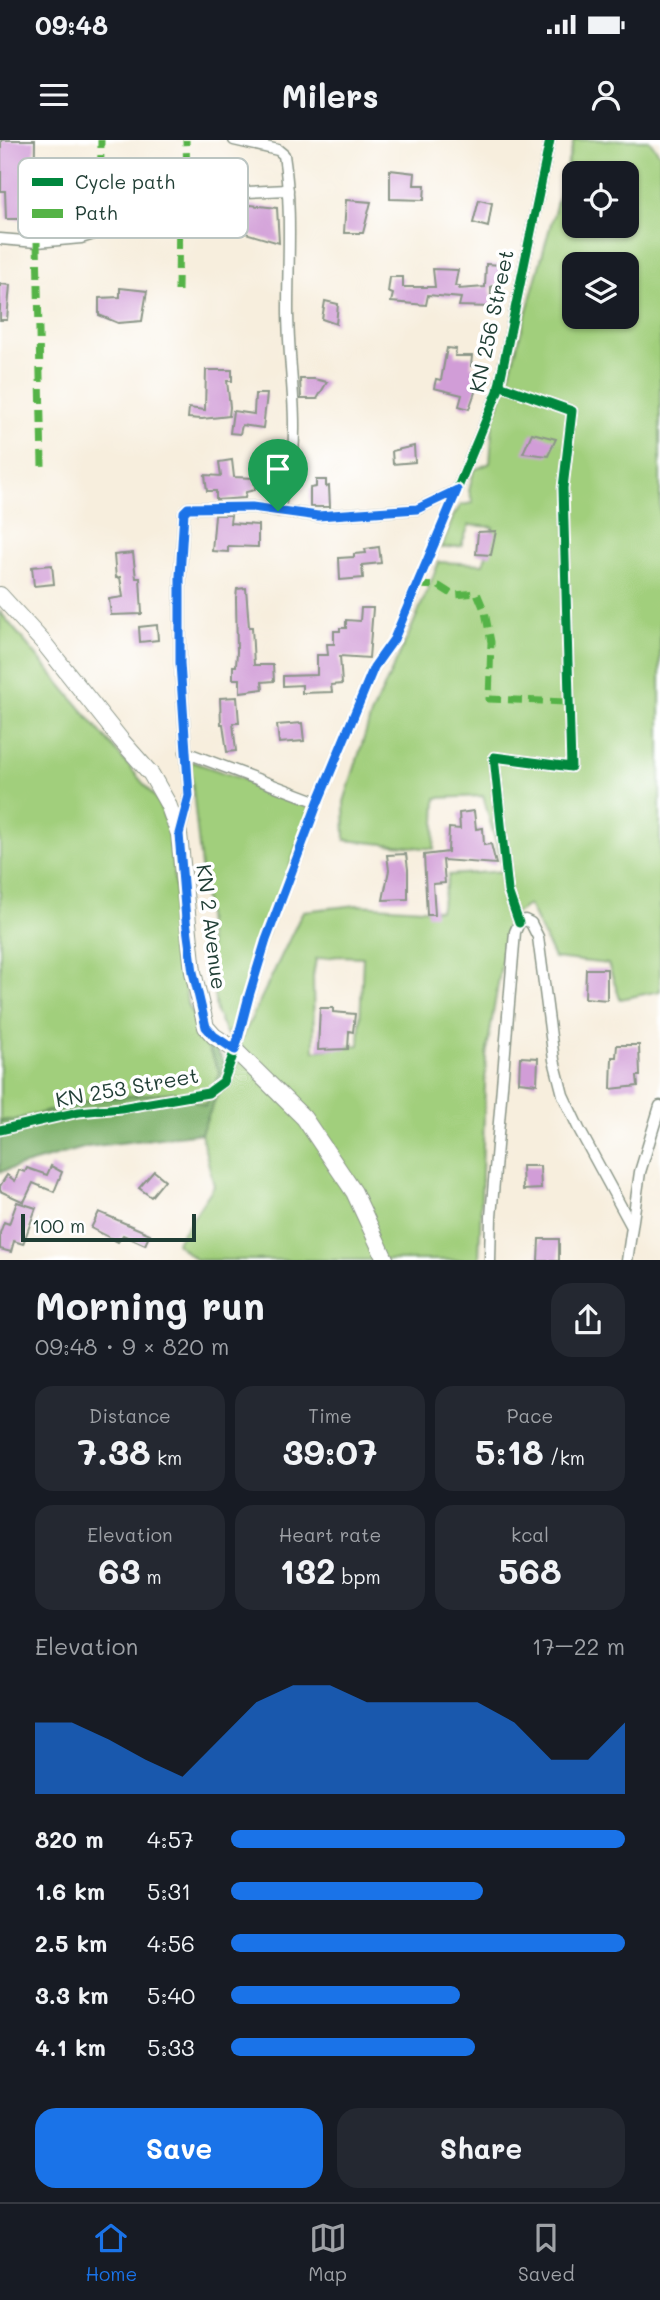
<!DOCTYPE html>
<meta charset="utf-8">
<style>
:root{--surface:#171b24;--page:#242831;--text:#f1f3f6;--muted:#9ea1a6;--line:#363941;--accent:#1a73e8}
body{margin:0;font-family:Mali,sans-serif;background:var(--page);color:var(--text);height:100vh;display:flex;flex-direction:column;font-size:26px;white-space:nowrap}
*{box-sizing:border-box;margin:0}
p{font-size:23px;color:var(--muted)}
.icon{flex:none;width:38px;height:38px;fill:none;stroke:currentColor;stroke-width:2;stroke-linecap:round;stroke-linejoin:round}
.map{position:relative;height:1120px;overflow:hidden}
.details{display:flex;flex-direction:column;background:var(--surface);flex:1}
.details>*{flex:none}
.tools{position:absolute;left:562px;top:21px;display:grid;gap:14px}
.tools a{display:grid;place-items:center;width:77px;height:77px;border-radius:14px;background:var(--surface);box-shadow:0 2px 5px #0004;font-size:35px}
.scale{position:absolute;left:21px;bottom:18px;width:175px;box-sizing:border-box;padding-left:7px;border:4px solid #1f3d34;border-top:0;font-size:19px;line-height:24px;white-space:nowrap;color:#1f3d34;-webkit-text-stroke:5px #fff;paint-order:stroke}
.pin{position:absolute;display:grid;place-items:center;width:60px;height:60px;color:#fff;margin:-72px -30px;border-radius:50% 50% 50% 0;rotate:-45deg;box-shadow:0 0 7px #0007}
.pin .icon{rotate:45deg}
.round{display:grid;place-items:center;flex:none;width:74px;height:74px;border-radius:21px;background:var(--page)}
.overview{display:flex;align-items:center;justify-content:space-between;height:119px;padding:0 35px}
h1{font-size:38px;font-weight:700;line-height:52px}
.metrics{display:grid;grid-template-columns:repeat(3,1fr);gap:10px;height:119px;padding:7px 35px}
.metrics div{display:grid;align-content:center;border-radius:18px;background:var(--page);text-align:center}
.metrics b{font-size:35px;font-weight:700}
.metrics small{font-size:19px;font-weight:400}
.metrics p{font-size:19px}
.chart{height:196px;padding:14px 35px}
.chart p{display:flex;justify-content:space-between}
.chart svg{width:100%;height:126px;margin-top:7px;fill:var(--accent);opacity:.7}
.action{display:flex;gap:14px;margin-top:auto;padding:14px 35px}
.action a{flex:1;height:80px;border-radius:21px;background:var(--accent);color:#fff;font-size:28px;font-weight:700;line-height:80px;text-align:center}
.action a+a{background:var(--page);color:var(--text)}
ul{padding:0 35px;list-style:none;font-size:23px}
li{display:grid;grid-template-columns:112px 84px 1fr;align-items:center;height:52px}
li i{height:18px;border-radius:9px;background:var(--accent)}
.status{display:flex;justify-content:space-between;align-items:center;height:49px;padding:0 35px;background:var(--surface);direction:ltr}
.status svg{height:19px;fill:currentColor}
header{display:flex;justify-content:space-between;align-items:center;height:91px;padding:0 35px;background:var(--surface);font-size:32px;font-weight:700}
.tabs{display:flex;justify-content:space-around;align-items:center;height:98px;border-top:2px solid var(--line);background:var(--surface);font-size:19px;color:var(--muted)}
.tabs a{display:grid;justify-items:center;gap:4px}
.tabs .selected{color:var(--accent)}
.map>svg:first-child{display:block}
.green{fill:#a1cf7c;stroke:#608658;stroke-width:2;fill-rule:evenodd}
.forest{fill:#80b26c;stroke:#507850;stroke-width:2}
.building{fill:#d19dd7}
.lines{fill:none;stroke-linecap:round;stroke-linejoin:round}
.minor-casing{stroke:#8b9688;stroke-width:13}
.secondary-casing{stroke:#8b9688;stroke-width:18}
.minor{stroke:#fff;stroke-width:10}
.secondary{stroke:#fff;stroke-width:16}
.quiet{stroke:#55b346;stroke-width:7;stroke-dasharray:14 7;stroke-linecap:butt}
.cycleway-casing{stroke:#fff;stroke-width:13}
.cycleway{stroke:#00873e;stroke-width:9}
.route-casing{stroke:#fff;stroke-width:14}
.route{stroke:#1a73e8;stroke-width:9}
.labels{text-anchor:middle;stroke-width:7;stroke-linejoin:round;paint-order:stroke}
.street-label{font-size:21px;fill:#1f3d34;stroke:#fff}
.key{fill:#fff;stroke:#bcc5c2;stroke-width:2}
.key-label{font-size:19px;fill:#1f3d34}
</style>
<div class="status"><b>09:48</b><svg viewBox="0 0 49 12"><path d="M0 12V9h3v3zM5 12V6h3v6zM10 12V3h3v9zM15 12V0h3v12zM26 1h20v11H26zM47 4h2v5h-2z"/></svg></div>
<header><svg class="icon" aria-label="menu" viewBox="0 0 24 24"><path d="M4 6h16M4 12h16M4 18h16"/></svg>Milers<svg class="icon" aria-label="person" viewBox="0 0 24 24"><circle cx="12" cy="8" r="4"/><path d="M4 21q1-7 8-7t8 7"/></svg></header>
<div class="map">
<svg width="660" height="1121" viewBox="0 0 660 1121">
<rect width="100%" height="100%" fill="#fff"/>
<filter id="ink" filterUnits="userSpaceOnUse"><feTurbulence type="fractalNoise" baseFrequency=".0143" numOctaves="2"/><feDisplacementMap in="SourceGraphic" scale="14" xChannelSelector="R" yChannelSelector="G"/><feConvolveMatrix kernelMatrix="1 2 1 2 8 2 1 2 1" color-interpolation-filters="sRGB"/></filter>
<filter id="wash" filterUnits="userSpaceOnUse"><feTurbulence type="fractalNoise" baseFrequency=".00686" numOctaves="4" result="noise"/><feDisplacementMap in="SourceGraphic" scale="28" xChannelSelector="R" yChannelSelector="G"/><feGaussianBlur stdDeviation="1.57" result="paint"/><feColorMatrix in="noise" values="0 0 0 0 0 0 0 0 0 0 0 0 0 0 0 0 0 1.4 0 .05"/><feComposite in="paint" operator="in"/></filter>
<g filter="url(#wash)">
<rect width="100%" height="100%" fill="#f7eedd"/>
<g class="green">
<path d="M 574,0 L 649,0 L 660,14 L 660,851 L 620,859 L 608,824 L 554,818 L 529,765 L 509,777 L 486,916 L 479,1120 L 196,1120 L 176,1103 L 214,1046 L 201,993 L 230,923 L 303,771 L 357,765 L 440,770 L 449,735 L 504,731 L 483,656 L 436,658 L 434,709 L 345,700 L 344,662 L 371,575 L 409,494 L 439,422 L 483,424 L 492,398 L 493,387 L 469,385 L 461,406 L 442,408 L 454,375 L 461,365 L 473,363 L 469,351 L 474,330 L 490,323 L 493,280 L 510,232 ZM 574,33 L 626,33 L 626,86 L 574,86 ZM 574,124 L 626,124 L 626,177 L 574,177 ZM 339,816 L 363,817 L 359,905 L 314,911 L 313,836 L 316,819 Z"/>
<path d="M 0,472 L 158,661 L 169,690 L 187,863 L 220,933 L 205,966 L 177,952 L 96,959 L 15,980 L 0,981 Z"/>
<path d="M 190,621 L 312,663 L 235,884 L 227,895 L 216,872 Z"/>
</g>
<path class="forest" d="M 187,863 L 228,928 L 201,993 L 87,1007 L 0,1032 L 0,981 L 15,980 L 96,959 L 177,952 L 205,966 L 220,933 Z"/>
<g id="blocks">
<g class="building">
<path d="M 1,0 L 35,0 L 34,79 L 6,79 L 5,51 L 1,51 Z"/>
<path d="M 390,30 L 415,33 L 414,45 L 425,45 L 424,60 L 390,59 Z"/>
<path d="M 346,60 L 371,62 L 363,93 L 344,93 Z"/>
<path d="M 479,60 L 492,63 L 488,87 L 473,83 Z"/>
<path d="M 250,65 L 277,68 L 279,103 L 232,89 L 231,81 L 225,78 L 226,69 L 248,69 Z"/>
<path d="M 486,124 L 502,125 L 503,142 L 491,147 L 491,167 L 459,166 L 461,158 L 428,155 L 426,165 L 391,162 L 393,154 L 388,152 L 390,137 L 403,137 L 403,147 L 435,147 L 433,129 L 458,130 L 455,146 L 460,146 L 459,149 L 485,147 Z"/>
<path d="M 0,144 L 10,145 L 7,180 L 0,180 Z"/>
<path d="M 120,148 L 147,151 L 142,181 L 118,183 L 99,175 L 99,158 L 120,157 Z"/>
<path d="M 325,161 L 338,164 L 336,184 L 322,179 Z"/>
<path d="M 447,208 L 456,209 L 455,216 L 472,216 L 471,226 L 484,227 L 469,269 L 459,266 L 462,255 L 434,248 L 436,239 L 441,240 Z"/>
<path d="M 206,230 L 232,230 L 232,241 L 227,241 L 230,267 L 229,276 L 202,279 L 188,278 L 189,268 L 205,270 Z"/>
<path d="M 300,239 L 314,239 L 327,242 L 317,259 L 301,259 Z"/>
<path d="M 255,254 L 267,254 L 263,288 L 242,285 L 240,294 L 230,293 L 233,271 L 254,274 Z"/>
<path d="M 532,293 L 556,299 L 548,316 L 523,313 Z"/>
<path d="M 414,306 L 415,322 L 393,324 L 392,311 Z"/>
<path d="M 232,320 L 234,337 L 254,338 L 255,350 L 246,352 L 245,358 L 216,360 L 216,351 L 207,351 L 205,335 L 221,336 L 219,322 Z"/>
<path d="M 316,340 L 326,340 L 326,347 L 329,346 L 330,367 L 310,367 L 310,348 L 316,347 Z"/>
<path d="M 215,375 L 231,375 L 230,383 L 258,385 L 258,407 L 228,406 L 228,412 L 212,411 Z"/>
<path d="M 496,391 L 491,415 L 476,414 L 478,392 Z"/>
<path d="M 379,407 L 381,423 L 362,425 L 363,438 L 340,440 L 339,418 L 354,417 L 354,414 L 366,413 L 365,409 Z"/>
<path d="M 133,413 L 136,438 L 140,438 L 142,474 L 111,475 L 109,459 L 123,457 L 120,437 L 116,438 L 114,415 Z"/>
<path d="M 52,425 L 54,444 L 34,446 L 32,427 Z"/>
<path d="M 246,448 L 249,487 L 252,487 L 254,525 L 273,525 L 274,541 L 262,542 L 263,549 L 240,552 L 240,539 L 233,539 L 233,526 L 236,526 L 237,512 L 236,458 L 237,449 Z"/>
<path d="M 361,468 L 373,468 L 369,518 L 340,516 L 342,544 L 331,545 L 332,552 L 302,553 L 302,545 L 283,546 L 283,536 L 317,535 L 317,515 L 328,515 L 327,504 L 334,504 L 334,491 L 340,491 L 340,488 L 346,488 L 346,480 L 360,481 Z"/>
<path d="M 157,485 L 158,500 L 140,502 L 139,487 Z"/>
<path d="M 237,557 L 239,583 L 233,583 L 236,611 L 227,612 L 223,584 L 221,584 L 220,558 Z"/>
<path d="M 302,583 L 304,601 L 279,603 L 277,585 Z"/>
<path d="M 474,671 L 476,689 L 483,688 L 484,705 L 491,704 L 496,724 L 443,720 L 445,743 L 433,744 L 435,775 L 427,775 L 424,715 L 448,712 L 449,688 L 460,689 L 459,673 Z"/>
<path d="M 406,714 L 408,729 L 408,759 L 383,760 L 389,730 L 387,715 Z"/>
<path d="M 586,829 L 607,829 L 607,860 L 585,858 Z"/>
<path d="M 320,868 L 333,868 L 333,872 L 355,874 L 353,892 L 349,891 L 348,909 L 318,910 Z"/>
<path d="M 617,905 L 639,905 L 640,936 L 637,936 L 638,946 L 611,949 L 612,917 L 616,917 Z"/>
<path d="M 520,917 L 538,918 L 537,944 L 519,942 Z"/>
<path d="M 51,1026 L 62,1032 L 54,1052 L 33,1043 L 24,1062 L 0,1051 L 0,1046 L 7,1035 L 15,1041 L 19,1030 L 25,1032 L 27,1028 L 47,1035 Z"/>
<path d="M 522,1026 L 540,1026 L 541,1049 L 523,1050 Z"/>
<path d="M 154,1031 L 165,1040 L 151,1057 L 139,1048 Z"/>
<path d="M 17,1062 L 36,1068 L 23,1104 L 14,1101 L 11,1112 L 0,1109 L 0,1093 L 4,1082 L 9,1084 Z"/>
<path d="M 99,1072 L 150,1094 L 145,1105 L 123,1095 L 118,1102 L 91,1088 Z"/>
<path d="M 539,1099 L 559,1099 L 559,1121 L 538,1121 Z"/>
</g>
</g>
</g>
<g filter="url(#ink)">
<use href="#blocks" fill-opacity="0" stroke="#8b9688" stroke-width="2"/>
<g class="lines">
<g class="minor-casing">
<g id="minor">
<path d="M 234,0 L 278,10 L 284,15 C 292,67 288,118 288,170 C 288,218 297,266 293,314 C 292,333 283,353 278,371"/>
<path d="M 0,99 L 37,102 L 81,98 L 225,53 L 288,50"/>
<path d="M 499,245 L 572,271 L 563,348 L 571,627 L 494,617 L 508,751 L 519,783"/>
<path d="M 185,612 L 318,662"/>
<path d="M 179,694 L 189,656 L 180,523 L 180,436 L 184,372 L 188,368 L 252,367 L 318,376 L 417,369 L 457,350"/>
<path d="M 0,990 L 79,972 L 121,968 L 208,953 L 223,942 L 235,910 L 249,856 L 266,800 L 318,662 L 374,527 L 395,499 L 498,251 L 550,0"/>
<path d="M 490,1121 L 491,1077 L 515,792 L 519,783 L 525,780 L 531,783 L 538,797 L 554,920 L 563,955 L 579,989 L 631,1085"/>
<path d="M 627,1121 L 640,1032 L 660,966"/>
</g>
</g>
<g class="secondary-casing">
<path id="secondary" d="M 0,455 L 43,502 L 121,600 L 151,634 L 168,664 L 179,694 L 193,832 L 206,887 L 214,896 L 235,910 L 304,978 L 354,1052 L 386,1121"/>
</g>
<use href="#minor" class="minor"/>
<use href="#secondary" class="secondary"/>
<g class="quiet">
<path d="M 100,92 L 101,0"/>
<path d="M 37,102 L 42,326"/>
<path d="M 178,151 L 179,68 L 187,39 L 186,0"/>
<path d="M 418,445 L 439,446 L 453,455 L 477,453 L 485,472 L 491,502 L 489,559 L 567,562"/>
</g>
<g class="cycleway-casing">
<g id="cycleway">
<path d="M 499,245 L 572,271 L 563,348 L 571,627 L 494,617 L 508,751 L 519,783"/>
<path d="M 0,990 L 79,972 L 121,968 L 208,953 L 223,942 L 235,910 L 249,856 L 266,800 L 318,662 L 374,527 L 395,499 L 498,251 L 550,0"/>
</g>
</g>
<use href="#cycleway" class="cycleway"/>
</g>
</g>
<g class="lines" filter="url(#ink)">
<g class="route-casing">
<path id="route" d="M 457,350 L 394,499 L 374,527 L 318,662 L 266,800 L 249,856 L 235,910 L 214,896 L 206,887 L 193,832 L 186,780 L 179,694 L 189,656 L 180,523 L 180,436 L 184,372 L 188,368 L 252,367 L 318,376 L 417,369 Z"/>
</g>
<use href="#route" class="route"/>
</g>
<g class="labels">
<g class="street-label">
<text transform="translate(492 181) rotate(-78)" y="7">KN 256 Street</text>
<text transform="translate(211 787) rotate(83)" y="7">KN 2 Avenue</text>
<text transform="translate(127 948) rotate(-10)" y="7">KN 253 Street</text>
</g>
</g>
<rect x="18" y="18" width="230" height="80" rx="10" class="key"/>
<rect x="32" y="38" width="31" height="8" fill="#00873e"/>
<rect x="32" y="69" width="31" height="9" fill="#55b346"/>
<g class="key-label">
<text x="75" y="49">Cycle path</text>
<text x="75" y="80">Path</text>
</g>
</svg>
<div class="tools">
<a><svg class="icon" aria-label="locate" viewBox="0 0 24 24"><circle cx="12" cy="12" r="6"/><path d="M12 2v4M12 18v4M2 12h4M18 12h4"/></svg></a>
<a><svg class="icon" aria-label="layers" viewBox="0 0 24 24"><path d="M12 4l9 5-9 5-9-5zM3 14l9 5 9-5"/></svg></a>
</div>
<div class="scale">100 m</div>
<div class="pin" style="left:278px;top:371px;background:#1e9e55"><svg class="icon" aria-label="arrive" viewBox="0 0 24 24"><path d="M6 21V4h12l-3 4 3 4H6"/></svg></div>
</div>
<section class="details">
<div class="overview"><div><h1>Morning run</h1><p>09:48 · 9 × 820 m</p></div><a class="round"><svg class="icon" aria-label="share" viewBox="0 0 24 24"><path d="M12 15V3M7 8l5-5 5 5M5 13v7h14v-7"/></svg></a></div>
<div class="metrics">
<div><p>Distance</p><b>7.38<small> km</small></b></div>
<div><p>Time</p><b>39:07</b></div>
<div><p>Pace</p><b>5:18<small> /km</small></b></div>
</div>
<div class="metrics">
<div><p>Elevation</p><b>63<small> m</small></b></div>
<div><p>Heart rate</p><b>132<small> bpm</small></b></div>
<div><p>kcal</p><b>568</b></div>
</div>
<div class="chart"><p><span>Elevation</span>17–22 m</p>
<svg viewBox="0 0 160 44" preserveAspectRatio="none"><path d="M0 44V19L10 19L20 25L30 32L40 38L50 25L60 12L70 6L80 6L90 12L100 12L110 12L120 12L130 19L140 32L150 32L160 19V44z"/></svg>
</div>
<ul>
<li><b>820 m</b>4:57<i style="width:100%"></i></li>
<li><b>1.6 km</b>5:31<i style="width:64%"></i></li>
<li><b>2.5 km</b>4:56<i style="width:100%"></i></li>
<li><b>3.3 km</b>5:40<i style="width:58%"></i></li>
<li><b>4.1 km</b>5:33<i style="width:62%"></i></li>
</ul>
<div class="action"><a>Save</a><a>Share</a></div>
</section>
<nav class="tabs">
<a class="selected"><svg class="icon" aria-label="home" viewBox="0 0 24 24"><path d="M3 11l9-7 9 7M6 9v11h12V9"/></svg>Home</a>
<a><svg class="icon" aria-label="map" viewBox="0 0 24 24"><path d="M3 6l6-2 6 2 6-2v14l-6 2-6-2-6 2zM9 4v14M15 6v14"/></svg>Map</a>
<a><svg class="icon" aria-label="saved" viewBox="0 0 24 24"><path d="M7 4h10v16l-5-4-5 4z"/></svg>Saved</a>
</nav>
